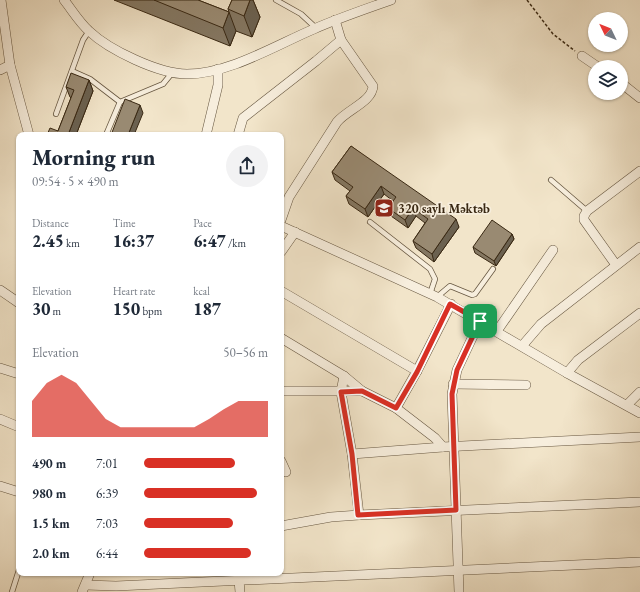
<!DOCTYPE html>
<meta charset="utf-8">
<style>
:root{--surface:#fff;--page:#f2f2f3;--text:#1f2937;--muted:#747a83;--accent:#d93025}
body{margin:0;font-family:"EB Garamond",serif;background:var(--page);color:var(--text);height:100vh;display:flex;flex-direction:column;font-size:15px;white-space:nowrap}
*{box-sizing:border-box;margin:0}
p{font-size:13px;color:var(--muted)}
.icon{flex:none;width:22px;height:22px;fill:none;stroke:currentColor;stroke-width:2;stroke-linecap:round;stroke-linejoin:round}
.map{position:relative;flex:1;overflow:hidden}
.sheet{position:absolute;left:16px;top:132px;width:268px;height:444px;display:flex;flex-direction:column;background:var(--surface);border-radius:8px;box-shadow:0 1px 3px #0004}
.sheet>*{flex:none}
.needle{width:26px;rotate:313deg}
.buttons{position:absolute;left:588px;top:12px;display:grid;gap:8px}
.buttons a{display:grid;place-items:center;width:40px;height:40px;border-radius:50%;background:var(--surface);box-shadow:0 1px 3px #0004;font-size:20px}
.pin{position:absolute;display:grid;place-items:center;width:34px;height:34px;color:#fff;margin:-17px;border-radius:8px;box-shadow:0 2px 6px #0006}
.round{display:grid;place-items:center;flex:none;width:42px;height:42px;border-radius:21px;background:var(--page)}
.headline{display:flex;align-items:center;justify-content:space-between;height:68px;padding:0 16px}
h1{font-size:22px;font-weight:800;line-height:30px}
.stats{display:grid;grid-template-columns:repeat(3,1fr);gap:6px;height:68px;padding:4px 16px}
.stats div{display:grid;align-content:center}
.stats b{font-size:17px;font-weight:800}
.stats small{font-size:11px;font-weight:400}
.stats p{font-size:11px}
.chart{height:112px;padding:8px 16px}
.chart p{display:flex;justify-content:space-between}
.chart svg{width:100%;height:72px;margin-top:4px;fill:var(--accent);opacity:.7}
ul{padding:0 16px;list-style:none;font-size:13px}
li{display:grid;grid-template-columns:64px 48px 1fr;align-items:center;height:30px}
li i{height:10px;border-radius:5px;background:var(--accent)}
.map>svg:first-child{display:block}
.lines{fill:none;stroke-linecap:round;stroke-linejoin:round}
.lane-casing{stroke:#675741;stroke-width:6}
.street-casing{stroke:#675741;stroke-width:10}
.path{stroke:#392813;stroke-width:1.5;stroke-dasharray:3 2;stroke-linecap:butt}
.lane{stroke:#f7eedd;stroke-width:4.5}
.street{stroke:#f7eedd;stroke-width:9}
.wall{fill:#847762;stroke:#392813}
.shaded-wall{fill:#6b6150;stroke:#392813}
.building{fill:#998a72;stroke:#392813}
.route-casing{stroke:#fff;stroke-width:8}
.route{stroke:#d93025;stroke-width:5}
.labels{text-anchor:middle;stroke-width:3.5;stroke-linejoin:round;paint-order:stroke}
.poi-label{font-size:13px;font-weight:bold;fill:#392813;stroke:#f7eedd;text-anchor:start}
</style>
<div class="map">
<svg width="640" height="592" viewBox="0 0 640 592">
<rect width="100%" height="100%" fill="#f2e5ca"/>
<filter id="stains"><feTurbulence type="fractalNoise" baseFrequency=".005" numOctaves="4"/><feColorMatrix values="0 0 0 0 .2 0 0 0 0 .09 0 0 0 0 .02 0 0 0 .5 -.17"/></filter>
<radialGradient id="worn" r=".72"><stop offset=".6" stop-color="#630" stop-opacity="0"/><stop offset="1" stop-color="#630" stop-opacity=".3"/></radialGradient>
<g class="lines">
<g class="lane-casing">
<g id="lane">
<path d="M 276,0 L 301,14 L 316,28"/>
<path d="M 72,71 L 90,79 L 120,102 L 163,84 L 172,73"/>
<path d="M 56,114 L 83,40 L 89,31"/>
<path d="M 106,135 L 120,102"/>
<path d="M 551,180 L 587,211"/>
<path d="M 370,222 L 430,269 L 435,279 L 430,294"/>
<path d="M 437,297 L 450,286 L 472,295 L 475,294 L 493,269"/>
<path d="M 12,592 L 19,570"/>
</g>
</g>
<g class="street-casing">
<g id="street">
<path d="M 1,0 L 10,65 L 29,135"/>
<path d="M 64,0 C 72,10 79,22 89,31 C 109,50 159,74 187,74 C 229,74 276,45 314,29 C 339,18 366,9 391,0"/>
<path d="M 582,56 L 598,67"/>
<path d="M 0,70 L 10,65"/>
<path d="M 621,83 L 640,98"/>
<path d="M 206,135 L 218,85 L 218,69"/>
<path d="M 238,135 L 243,118 L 316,61 L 341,40"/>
<path d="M 281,220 L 289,197 L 337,122 C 348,109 372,102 373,86 L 341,40 L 335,20"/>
<path d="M 281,226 L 437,297 L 567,373 L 640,413"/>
<path d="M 281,252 L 295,232"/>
<path d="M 616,265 L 584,220 L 584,216 L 587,211 L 640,171"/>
<path d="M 0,290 L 19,303"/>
<path d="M 281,291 L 417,371"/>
<path d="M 497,331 L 553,250"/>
<path d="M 281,338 L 344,376 L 362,391 L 396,408 L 435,438 L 443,447"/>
<path d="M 522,346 L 541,324 L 640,247"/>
<path d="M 0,368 L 19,374"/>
<path d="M 567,373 L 578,360 L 640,313"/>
<path d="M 344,376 L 341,392 L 352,454 L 359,515"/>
<path d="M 453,384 L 526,385"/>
<path d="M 281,391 L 362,391"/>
<path d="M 627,405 L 640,392"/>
<path d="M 396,408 L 417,371 L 451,304"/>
<path d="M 0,419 L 19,427"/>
<path d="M 352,454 L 443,447 L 640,437"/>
<path d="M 281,461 L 286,472"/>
<path d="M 0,486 L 19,492"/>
<path d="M 281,526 L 331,517 L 359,515 L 640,502"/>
<path d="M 239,580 L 240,592"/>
<path d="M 86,585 L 116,586 L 640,562"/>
<path d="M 82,592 L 90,573"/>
<path d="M 459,592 L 452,394 L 457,370 L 480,321"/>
</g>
</g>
<path class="path" d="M 527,0 L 553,34 L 575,51"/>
<use href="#lane" class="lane"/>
<use href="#street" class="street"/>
</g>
<g class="wall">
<path d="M 114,0 L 198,0 L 229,12 L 228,9 L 232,0 L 253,0 L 260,17 L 252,37 L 236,31 L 230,46 Z"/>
<path d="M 89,80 L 93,91 L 76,135 L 47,135 L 58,131 L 71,98 L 70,97 L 66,87 Z"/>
<path d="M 351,146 L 459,227 L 434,262 L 416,248 L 413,241 L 425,223 L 416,216 L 408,228 L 391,216 L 388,208 L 393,201 L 384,194 L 368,217 L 349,204 L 346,196 L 350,191 L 335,180 L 332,172 Z"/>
<path d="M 512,234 L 514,239 L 496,266 L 475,253 L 473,247 Z"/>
</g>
<g class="shaded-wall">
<path d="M 250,0 L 253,0 L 260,17 L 252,37 L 244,16 Z"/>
<path d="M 229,12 L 236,31 L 230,46 L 223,28 Z"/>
<path d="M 89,80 L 93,91 L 76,135 L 68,135 Z"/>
<path d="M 140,105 L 143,113 L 134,135 L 128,135 Z"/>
<path d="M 381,186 L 384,194 L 368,217 L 365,209 Z"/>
<path d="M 413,208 L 416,216 L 408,228 L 405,220 Z"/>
<path d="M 456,219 L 459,227 L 434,262 L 432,254 Z"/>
<path d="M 512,234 L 514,239 L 496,266 L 494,261 Z"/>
</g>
<g class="building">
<path d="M 154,0 L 198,0 L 229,12 L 223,28 Z"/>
<path d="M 232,0 L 250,0 L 244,16 L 228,9 Z"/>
<path d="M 71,73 L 89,80 L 68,135 L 47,135 L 50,128 L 58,131 L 74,90 L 66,87 Z"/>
<path d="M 125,99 L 140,105 L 128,135 L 111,135 Z"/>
<path d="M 351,146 L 456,219 L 432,254 L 413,241 L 428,219 L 413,208 L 405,220 L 388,208 L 396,197 L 381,186 L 365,209 L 346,196 L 353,187 L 332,172 Z"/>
<path d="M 492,220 L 512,234 L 494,261 L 473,247 Z"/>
</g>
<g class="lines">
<g class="route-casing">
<path id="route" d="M 450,304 L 480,321 L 457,370 L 452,394 L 456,510 L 358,515 L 352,454 L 341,392 L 362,391 L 396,408 L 417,372 Z"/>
</g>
<use href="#route" class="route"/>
</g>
<defs>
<g id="school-square" transform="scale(1)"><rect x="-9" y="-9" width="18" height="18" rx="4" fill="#8f2418" stroke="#f7eedd"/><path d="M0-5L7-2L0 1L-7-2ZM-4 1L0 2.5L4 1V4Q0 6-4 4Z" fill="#fff"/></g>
</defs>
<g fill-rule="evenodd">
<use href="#school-square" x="384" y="208"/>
</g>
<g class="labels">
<g class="poi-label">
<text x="398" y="213">320 saylı Məktəb</text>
</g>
</g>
<rect width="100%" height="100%" filter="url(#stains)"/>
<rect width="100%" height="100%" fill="url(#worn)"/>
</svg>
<div class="buttons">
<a><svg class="needle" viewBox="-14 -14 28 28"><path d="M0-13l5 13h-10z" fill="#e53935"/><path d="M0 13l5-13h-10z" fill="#747a83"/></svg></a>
<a><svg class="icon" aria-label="layers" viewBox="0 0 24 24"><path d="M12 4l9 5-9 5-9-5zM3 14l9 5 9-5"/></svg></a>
</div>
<div class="pin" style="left:480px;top:321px;background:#1e9e55"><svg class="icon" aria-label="arrive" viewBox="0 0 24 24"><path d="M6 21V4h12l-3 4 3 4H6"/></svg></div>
<section class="sheet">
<div class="headline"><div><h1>Morning run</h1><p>09:54 · 5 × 490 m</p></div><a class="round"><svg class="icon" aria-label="share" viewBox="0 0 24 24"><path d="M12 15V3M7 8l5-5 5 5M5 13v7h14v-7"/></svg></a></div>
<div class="stats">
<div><p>Distance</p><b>2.45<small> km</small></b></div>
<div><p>Time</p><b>16:37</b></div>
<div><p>Pace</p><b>6:47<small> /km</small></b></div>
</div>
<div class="stats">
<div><p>Elevation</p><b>30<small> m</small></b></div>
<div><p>Heart rate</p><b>150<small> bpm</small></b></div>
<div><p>kcal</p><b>187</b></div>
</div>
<div class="chart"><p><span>Elevation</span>50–56 m</p>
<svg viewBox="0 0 160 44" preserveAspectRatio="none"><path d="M0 44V22L10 11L20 6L30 11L40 22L50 33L60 38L70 38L80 38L90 38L100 38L110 38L120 33L130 27L140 22L150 22L160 22V44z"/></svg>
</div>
<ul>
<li><b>490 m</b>7:01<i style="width:73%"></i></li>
<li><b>980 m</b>6:39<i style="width:91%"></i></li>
<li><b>1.5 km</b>7:03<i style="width:72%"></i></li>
<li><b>2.0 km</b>6:44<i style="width:86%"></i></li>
</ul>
</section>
</div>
